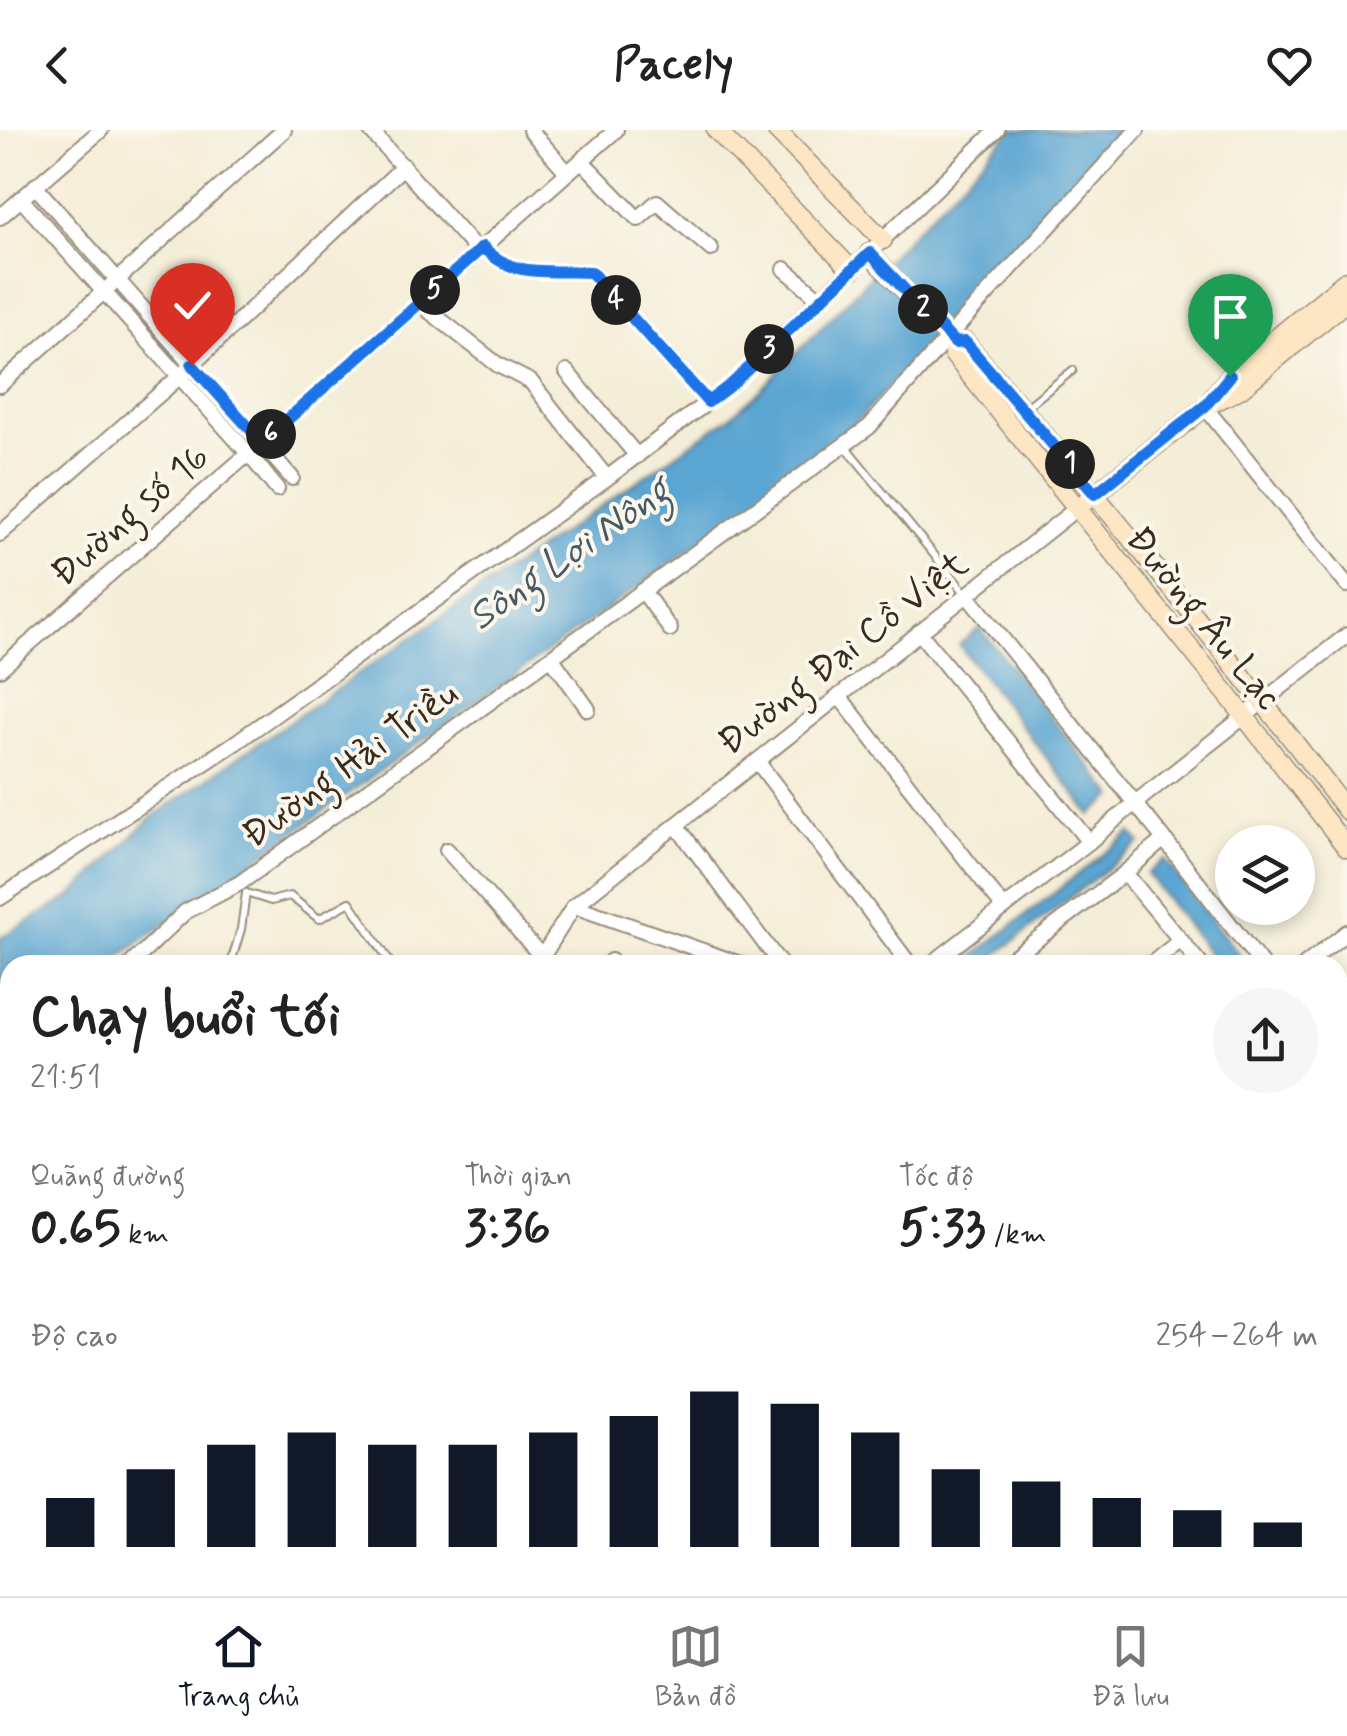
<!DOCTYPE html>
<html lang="vi">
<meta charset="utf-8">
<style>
:root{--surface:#fff;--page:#f6f6f6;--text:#222;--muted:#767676;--line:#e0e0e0;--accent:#111827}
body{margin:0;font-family:Mynerve,sans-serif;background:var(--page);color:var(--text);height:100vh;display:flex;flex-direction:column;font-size:38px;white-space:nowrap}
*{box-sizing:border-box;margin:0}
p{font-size:32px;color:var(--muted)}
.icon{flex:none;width:55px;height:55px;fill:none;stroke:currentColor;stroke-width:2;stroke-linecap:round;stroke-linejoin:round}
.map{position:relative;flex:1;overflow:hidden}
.drawer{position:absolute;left:0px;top:825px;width:1348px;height:642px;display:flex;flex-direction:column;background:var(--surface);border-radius:30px 30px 0 0;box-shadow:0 5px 15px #0003}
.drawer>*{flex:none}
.tools{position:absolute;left:1215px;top:695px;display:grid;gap:20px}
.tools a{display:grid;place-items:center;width:100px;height:100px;border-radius:50%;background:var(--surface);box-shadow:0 5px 15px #0003;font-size:50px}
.pin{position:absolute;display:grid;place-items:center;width:85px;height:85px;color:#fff;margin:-102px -42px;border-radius:50% 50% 50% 0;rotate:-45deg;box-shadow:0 0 10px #0007}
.pin .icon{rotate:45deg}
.km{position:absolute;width:50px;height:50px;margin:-25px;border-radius:50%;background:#222;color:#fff;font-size:28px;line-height:50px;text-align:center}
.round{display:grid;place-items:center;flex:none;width:105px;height:105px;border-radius:52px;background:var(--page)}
.head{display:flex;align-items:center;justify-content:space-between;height:170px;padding:0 30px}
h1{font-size:55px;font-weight:700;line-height:75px}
.figures{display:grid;grid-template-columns:repeat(3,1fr);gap:15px;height:170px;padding:10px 30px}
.figures div{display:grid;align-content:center}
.figures b{font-size:50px;font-weight:700}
.figures small{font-size:28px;font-weight:400}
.figures p{font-size:28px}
.chart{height:280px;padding:20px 30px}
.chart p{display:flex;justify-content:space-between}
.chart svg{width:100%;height:180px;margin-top:10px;stroke:var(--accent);stroke-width:6}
header{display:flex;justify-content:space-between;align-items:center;height:130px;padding:0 30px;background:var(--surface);font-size:45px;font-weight:700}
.tab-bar{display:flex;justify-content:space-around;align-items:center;height:140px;border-top:2px solid var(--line);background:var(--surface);font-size:28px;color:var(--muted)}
.tab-bar a{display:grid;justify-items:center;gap:5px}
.tab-bar .on{color:var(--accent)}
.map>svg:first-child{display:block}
.water{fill:#5aa5d2;stroke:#4a6878;stroke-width:2.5}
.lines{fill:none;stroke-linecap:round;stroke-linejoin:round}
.canal{stroke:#5aa5d2;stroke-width:15}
.lane-casing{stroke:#988c7a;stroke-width:10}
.street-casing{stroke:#988c7a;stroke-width:18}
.secondary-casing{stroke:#988c7a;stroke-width:21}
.primary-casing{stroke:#988c7a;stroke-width:24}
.lane{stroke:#fff;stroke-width:6}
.street{stroke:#fff;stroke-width:14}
.secondary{stroke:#fce6c4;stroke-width:18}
.primary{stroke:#f7c06b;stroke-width:20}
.route-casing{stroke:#fff;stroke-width:20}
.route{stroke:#1a73e8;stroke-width:12}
.labels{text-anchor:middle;stroke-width:8;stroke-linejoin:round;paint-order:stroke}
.street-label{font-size:38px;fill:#3b2a1e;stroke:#fbf7ec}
.water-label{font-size:40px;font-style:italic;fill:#475b66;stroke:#fbf7ec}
</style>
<header><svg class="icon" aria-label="back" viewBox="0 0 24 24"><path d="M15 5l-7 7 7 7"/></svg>Pacely<svg class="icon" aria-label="heart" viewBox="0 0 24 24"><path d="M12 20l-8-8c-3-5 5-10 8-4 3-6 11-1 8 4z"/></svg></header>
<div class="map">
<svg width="1347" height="1466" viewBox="0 0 1347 1466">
<rect width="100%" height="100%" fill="#fbf7ec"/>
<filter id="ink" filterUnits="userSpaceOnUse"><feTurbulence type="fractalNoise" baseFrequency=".01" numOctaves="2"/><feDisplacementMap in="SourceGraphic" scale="20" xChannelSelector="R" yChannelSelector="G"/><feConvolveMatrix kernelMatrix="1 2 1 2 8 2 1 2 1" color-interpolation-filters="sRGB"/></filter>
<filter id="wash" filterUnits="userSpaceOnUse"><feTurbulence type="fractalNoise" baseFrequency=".0048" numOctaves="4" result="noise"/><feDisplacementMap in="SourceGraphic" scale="40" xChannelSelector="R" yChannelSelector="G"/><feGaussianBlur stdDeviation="2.25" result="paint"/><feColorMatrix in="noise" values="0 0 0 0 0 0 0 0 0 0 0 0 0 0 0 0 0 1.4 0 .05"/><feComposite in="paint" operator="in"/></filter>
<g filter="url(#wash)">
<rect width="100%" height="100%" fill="#f4edd7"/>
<g class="water">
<path d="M 1012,0 L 1128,0 L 831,319 L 108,835 L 10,835 L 10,905 L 0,912 L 0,808 L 72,766 L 152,687 L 730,287 L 760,261 Z"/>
<path d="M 980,498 L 1114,666 L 1091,685 L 959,515 Z"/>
<path d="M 1131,703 L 1140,713 L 983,835 L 962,835 Z"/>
<path d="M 1165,729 L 1247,835 L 1218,835 L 1147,744 Z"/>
</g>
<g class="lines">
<path class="canal" d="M 1338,1210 L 1347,1203"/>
</g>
</g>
<g filter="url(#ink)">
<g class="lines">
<g class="lane-casing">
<g id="lane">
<path d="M 1024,279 L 1073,240"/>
<path d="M 845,316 L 967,465"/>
<path d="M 246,763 L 271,771 L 290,766 L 319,789 L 350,772 L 392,835"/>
<path d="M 234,835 L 233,826 L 241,799 L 246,763"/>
<path d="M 1128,1458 L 1132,1466"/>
<path d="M 879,1466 L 890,1458"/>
</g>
</g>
<g class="street-casing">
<g id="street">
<path d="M 370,0 L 478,122"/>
<path d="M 530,0 L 567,42"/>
<path d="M 582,31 L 638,89 L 657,72 L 711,119"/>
<path d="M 35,56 L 292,348"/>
<path d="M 21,69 L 248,323 L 277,359"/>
<path d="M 0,87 L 101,0"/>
<path d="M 483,117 C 514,150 550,139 591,142 L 708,272"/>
<path d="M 785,139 L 821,170"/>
<path d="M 419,173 L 498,235 L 531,252 L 607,348"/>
<path d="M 567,242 L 637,326"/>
<path d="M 0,255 L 284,0"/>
<path d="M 1205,277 L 1347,455"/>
<path d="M 0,404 L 179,247 L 404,36"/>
<path d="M 643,461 L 670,499"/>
<path d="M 967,465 L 1164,709 L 1262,835"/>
<path d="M 919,502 L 1089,712"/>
<path d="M 551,527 L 588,579"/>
<path d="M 0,539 L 262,312 L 616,0"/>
<path d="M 839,566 L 1004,778"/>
<path d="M 757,631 L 910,835"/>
<path d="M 676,695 L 781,835"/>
<path d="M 447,720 L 542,827"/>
<path d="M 1125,743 L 1201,835"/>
<path d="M 0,768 L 235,613 L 607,348 L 733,253 L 997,0"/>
<path d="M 574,776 L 743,835"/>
<path d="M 130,835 L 185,782 L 240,753 L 869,297 L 949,206 L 1137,0"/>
<path d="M 537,835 L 574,776 L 1077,378"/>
<path d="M 610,835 L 611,831"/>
<path d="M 930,835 L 1089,712 L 1135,673 L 1347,505"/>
<path d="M 1003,835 L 1125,743 L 1164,709"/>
<path d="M 1150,835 L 1181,810"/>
<path d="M 1305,835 L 1347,802"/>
<path d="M 1338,932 L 1347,945"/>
<path d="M 0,933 L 10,926"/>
<path d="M 1338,1008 L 1347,1020"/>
<path d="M 1338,1095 L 1347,1088"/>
<path d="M 1338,1136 L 1347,1146"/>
<path d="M 0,1194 L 10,1197"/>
<path d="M 734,1458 L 751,1466"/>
<path d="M 20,1466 L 22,1458"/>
<path d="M 257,1466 L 258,1458"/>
</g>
</g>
<g class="secondary-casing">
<g id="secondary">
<path d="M 716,0 L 852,140"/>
<path d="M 776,0 L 883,110"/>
<path d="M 869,123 L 955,213"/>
<path d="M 955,213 L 953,224 L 1231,569 L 1347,718"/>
<path d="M 955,213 L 965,212 C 1097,365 1225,520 1347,681"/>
<path d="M 1212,268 L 1230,246 L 1347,150"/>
<path d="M 1086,371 L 1205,277 L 1240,259 L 1347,171"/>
</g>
</g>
<g class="primary-casing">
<g id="primary">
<path d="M 1338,1434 L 1347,1427"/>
<path d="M 1296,1466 L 1306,1458"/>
<path d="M 1333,1466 L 1347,1456"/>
</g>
</g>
<use href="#lane" class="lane"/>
<use href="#street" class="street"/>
<use href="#secondary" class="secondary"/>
<use href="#primary" class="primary"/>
</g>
</g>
<g class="lines" filter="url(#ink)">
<g class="route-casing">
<path id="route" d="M 192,235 L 262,312 L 483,117 C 514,150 550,139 591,142 L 708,272 L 733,253 L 870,123 L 955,213 L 965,212 L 1095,364 L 1205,276 L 1230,246"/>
</g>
<use href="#route" class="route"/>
</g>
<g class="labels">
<g class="street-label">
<text transform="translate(129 384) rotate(-41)" y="13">Đường số 16</text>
<text transform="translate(1205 487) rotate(51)" y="13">Đường Âu Lạc</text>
<text transform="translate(842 522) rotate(-38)" y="13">Đường Đại Cồ Việt</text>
<text transform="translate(349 633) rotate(-36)" y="13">Đường Hải Triều</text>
</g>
<g class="water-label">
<text transform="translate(568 422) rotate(-35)" y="14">Sông Lợi Nông</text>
</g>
</g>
</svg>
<div class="tools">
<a><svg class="icon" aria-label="layers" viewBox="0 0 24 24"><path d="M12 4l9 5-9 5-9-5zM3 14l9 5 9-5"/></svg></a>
</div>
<div class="pin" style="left:1230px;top:246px;background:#1e9e55"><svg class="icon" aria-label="arrive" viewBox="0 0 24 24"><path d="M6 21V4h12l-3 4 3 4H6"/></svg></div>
<div class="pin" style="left:192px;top:235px;background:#d93025"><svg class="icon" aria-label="check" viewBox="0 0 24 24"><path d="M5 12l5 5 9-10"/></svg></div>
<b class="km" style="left:1070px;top:334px">1</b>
<b class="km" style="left:923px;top:179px">2</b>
<b class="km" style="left:769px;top:219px">3</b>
<b class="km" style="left:616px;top:170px">4</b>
<b class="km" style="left:435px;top:160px">5</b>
<b class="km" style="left:271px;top:304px">6</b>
<section class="drawer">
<div class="head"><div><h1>Chạy buổi tối</h1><p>21:51</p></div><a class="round"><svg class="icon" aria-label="share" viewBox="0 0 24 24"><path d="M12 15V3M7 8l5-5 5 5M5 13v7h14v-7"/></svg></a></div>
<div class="figures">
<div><p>Quãng đường</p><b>0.65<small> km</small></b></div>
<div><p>Thời gian</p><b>3:36</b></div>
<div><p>Tốc độ</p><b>5:33<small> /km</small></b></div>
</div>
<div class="chart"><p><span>Độ cao</span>254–264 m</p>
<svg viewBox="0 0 160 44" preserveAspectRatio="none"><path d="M5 44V32M15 44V25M25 44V19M35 44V16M45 44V19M55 44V19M65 44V16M75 44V12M85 44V6M95 44V9M105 44V16M115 44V25M125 44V28M135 44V32M145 44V35M155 44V38"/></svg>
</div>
</section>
</div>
<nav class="tab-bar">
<a class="on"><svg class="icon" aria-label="home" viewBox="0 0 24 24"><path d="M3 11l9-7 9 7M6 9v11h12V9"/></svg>Trang chủ</a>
<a><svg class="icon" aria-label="map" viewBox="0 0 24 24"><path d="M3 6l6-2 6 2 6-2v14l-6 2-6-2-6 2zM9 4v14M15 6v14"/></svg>Bản đồ</a>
<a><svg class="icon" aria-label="saved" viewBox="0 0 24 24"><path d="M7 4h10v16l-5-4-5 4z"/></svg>Đã lưu</a>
</nav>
